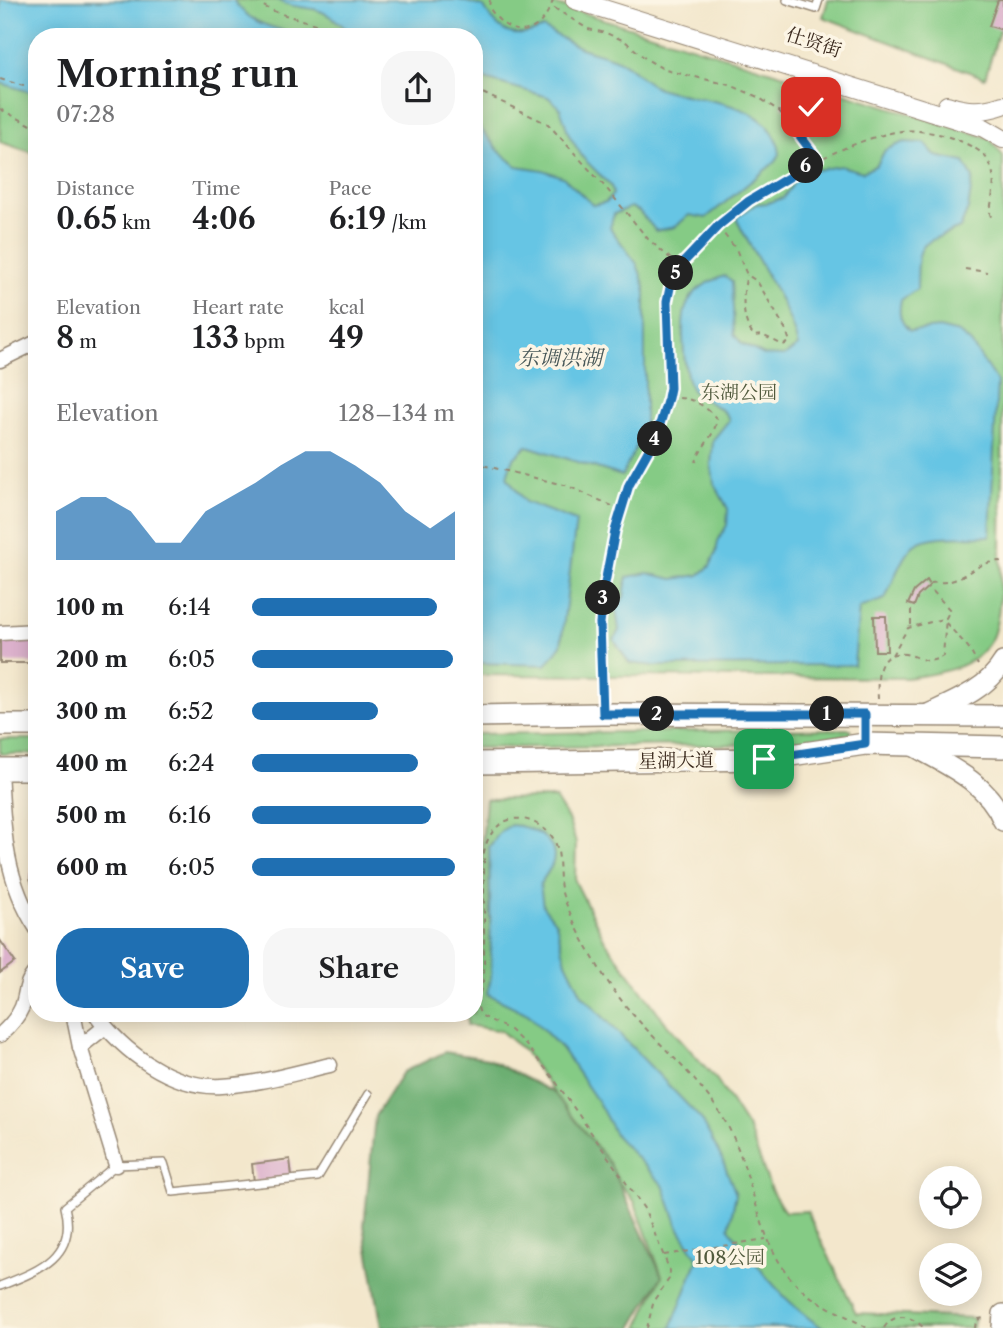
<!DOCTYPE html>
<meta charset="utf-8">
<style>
:root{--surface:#fff;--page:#f6f6f6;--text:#202124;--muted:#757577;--accent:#1f6fb2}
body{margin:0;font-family:"Libre Caslon Text","Noto Serif SC",serif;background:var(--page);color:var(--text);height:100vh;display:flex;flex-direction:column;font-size:26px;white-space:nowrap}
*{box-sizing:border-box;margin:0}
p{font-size:23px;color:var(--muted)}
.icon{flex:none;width:38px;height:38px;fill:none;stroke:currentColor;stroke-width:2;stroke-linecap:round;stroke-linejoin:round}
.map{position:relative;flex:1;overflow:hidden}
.drawer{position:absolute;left:28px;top:28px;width:455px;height:994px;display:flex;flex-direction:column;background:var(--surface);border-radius:28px;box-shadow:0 4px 18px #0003}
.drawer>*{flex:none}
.controls{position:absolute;left:919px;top:1166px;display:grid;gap:14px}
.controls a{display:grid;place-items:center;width:63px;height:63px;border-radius:50%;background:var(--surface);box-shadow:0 4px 18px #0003;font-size:35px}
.pin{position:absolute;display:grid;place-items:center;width:60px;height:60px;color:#fff;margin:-30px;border-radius:14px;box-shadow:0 4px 10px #0006}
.km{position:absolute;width:35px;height:35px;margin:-18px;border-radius:50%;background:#222;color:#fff;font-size:19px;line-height:35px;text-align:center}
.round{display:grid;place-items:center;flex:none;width:74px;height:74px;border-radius:28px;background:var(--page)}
.summary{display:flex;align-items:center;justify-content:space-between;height:119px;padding:0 28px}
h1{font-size:38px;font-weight:600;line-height:52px}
.stats{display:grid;grid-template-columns:repeat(3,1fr);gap:10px;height:119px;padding:7px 28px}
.stats div{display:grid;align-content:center}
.stats b{font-size:30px;font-weight:600}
.stats small{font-size:19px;font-weight:400}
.stats p{font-size:19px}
.chart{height:196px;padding:14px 28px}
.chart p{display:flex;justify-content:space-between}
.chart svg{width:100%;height:126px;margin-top:7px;fill:var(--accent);opacity:.7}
.action{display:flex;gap:14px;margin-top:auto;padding:14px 28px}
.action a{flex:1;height:80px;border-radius:28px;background:var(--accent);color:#fff;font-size:28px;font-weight:600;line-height:80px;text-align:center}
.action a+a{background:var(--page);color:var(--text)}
ul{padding:0 28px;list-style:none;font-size:23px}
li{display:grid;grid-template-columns:112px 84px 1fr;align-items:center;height:52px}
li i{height:18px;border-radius:9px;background:var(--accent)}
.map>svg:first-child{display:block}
.green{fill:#85cb85;stroke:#607a52;stroke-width:2}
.forest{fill:#6caf72;stroke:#546c48;stroke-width:2}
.water{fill:#66c5e4;stroke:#507881;stroke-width:2}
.building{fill:#dcb1cc}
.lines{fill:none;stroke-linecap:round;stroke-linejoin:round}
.service-casing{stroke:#978875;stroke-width:10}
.minor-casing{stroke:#978875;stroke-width:17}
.tertiary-casing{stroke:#978875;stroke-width:20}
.secondary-casing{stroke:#978875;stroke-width:22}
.primary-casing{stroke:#978875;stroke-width:24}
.path{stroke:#978875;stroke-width:2;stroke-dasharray:5 5;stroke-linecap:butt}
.service{stroke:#fff;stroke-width:7}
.minor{stroke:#fff;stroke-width:14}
.tertiary{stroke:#fff;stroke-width:18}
.secondary{stroke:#fff;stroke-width:19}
.primary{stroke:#fff;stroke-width:21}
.route-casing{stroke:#fff;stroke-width:14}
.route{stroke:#1f6fb2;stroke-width:9}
.labels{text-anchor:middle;stroke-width:7;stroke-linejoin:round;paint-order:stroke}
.street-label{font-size:19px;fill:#3b2a1e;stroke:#fcf5e5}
.park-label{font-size:19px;fill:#515a3d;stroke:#fcf5e5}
.water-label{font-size:21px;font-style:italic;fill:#485859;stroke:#fcf5e5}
</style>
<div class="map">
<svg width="1003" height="1328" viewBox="0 0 1003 1328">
<rect width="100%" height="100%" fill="#fcf5e5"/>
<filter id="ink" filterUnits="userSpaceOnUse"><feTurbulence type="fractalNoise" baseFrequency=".0143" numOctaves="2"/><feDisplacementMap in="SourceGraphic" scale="14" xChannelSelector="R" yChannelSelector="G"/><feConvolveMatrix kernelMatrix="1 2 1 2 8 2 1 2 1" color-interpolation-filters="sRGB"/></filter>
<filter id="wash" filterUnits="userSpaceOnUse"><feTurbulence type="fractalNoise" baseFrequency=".00686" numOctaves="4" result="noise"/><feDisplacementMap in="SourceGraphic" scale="28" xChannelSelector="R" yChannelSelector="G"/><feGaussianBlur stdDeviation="1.57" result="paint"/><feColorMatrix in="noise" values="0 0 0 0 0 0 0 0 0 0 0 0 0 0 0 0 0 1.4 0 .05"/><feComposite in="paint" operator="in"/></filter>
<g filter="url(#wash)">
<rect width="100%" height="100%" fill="#f3e7cc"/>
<g class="green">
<path d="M 0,0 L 541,0 L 989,138 L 1003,156 C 1003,283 1003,412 1001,540 C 1000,568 1003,615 991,640 C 973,670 938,673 907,678 L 474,675 L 474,37 L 37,37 L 37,154 L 0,142 Z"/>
<path d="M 828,0 L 1003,0 L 1003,18 L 985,78 L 823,17 Z"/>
<path d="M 851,729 L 851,734 L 791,744 L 474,748 L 474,734 Z"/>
<rect x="0" y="739" width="37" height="15"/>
<path d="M 555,798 L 568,819 L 576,843 L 575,881 L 605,941 L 666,1023 L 717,1080 L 749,1130 L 772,1192 L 785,1212 L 807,1211 L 856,1313 L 974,1318 L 973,1328 L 638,1328 L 662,1276 L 634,1201 L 605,1165 L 525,1052 L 501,1031 L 467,1025 L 468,1013 L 474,1013 L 474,939 L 486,799 Z"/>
</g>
<path class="forest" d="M 445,1052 L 488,1059 L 554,1093 L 610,1164 L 662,1276 L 632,1328 L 382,1328 L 364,1226 L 375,1116 L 403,1072 Z"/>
<g class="water">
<path d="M 0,0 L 233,0 C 252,27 276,27 304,37 L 37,37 L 37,94 L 0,83 Z"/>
<path d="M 277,0 L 460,0 L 484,7 C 499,34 515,41 543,28 C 555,34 568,42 581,48 C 594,53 609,55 622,62 C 634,68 642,81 656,87 C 696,103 774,98 780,154 L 775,162 L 706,218 L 689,215 L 675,227 L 656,231 L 639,211 L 631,207 L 614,214 L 610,228 L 637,264 L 645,287 L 645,429 L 622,476 L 527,446 L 512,460 L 507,477 L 525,502 L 576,521 L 561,645 L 546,665 L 474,663 L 474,460 L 477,453 L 474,440 L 474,120 L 499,151 L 517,166 L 543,170 L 563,177 L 593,205 L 606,202 L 613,194 L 611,186 L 583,158 L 569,135 L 560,108 L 548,97 L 474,76 L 474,37 L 355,37 C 343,26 332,15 317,10 C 304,6 289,8 277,0 Z"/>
<path d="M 904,142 L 925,143 L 936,156 L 964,162 L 973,178 L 968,209 L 960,228 C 917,246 918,241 917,289 L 901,300 C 898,314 900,322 910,331 L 939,328 L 959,333 L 971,343 L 997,382 L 990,536 C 970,537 930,533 914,545 C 902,555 892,584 885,599 L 859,608 L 854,665 L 655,666 L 629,663 L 614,640 L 619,630 L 616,609 L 624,597 L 627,577 L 647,573 L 673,579 L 699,575 L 710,566 L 716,553 L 718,541 L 727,525 L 728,509 L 714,483 L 711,465 L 713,440 L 729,420 C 725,406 701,402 692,390 C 686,381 685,364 684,353 C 681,314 681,289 725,276 L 732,282 L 734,334 L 742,344 L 764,355 L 784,356 L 798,346 C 787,300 756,261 736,218 L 756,204 L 767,203 L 783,198 L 796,180 L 810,171 L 840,166 L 863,172 L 877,165 L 885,150 Z"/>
<path d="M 511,825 C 530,826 562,840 552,865 C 549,871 544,878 540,884 L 543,906 L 556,923 L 566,962 L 582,995 L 702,1120 L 722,1159 L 736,1194 L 729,1228 C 755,1263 785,1305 823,1328 L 671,1328 L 698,1259 L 679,1229 L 663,1185 L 616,1136 L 598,1102 L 561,1048 L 528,1014 L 487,994 L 491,977 L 489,847 L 501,831 Z"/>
</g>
<g id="blocks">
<g class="building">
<path d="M 998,0 L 1003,0 L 1003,30 L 989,26 Z"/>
<path d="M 787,92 L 800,96 L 795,111 L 782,107 Z"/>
<path d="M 927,580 L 930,585 L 918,596 L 914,606 L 908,604 L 914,591 Z"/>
<path d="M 874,616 L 886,616 L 887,651 L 875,651 Z"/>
<path d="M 37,638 L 37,663 L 0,663 L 0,639 Z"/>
<path d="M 36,850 L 37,851 L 36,898 L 30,878 Z"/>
<path d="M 0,940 L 15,962 L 0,973 Z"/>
<path d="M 290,1159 L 292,1177 L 254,1182 L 252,1164 Z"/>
</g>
</g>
</g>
<g filter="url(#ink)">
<use href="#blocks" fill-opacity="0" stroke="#978875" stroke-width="2"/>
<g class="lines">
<g class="service-casing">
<g id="service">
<path d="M 787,0 L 816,9 L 819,0"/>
<path d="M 0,1286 C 38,1271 78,1257 65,1207 L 116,1165 L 164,1163 L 173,1192 L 318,1177 L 368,1094"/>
</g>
</g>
<g class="minor-casing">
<g id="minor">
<path d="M 0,360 L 37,342"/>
<path d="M 0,633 L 37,631"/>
<path d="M 0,769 C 3,828 4,879 37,929"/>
<path d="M 73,1013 L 80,1047 L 116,1165"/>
<path d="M 95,1013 C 123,1052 172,1089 222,1086 C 259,1084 295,1073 330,1065"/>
<path d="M 0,1035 C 9,1027 17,1019 22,1007 C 27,994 25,980 37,971"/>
<path d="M 80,1047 L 105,1027"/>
</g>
</g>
<g class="tertiary-casing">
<g id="tertiary">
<path d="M 575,0 L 984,128 L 1003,139"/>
<path d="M 947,105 C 967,112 983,112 1003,105"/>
</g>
</g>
<g class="secondary-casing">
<g id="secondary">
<path d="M 928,714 C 956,701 987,689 1003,662"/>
<path d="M 911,745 C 945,764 988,782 1003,821"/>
<path d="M 1002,1328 L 1003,1314"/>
</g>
</g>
<g class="primary-casing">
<g id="primary">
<path d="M 474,716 L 603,714 L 1003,716"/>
<path d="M 0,725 L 37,725"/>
<path d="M 474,763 L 764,759 L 865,744 L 1003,747"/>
<path d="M 0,769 L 37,769"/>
</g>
</g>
<g class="path">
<path d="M 256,0 C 275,19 315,17 340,37"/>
<path d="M 490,0 L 489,7 C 506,36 536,41 550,7"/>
<path d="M 553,0 L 551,6 L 588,29 L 606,33 L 625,41 L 646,59 L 665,70 L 730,85 L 758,97 L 779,111 L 817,159"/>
<path d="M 0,79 L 37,90"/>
<path d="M 474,89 L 548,124 L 607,189 L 648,239 L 679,266"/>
<path d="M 798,103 L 822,110"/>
<path d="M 0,109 L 37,128"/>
<path d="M 792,125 L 811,107"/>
<path d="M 718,227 L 736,249 L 747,275 L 757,281 L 786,330 L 790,342 L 783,345 L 762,335 L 754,336 C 741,321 742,294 747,275"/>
<path d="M 965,269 L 987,272"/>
<path d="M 669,398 C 692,397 701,402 717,419 C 714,438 702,444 696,462"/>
<path d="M 474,463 L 568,486 L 621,510"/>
<path d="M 931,583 C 938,582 946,583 954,580 C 972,572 981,561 1003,561"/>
<path d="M 946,623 L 968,647 L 978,665"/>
<path d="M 911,625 L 911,605"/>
<path d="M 892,655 L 908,628 L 946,618"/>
<path d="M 602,699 L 600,623 L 616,531 L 629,485 L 656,437 L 670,388 C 669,360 661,306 671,281 C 696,219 838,139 902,131 C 920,129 943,134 960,141 C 973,147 986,152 991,167 C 997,182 991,199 990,214 L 992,219"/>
<path d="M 878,699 C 877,679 876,650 905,654 C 923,657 925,666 943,656 L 946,618 L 950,610 L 929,587"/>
<path d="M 664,1255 L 766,1239"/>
<path d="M 647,1328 L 654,1300 L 669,1279 L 670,1271 L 645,1210 L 551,1075 L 525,1044 L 510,1030 L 482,1016 L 479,1011 L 477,1004 L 484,977 L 484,852 C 490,822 516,808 543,828 C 567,844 555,873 563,896 C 570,914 579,933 588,949 C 602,975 618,998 637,1019 C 664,1049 695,1076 718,1110 C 756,1164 752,1242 799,1287 C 818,1305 845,1314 867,1328"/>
<path d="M 884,1328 C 895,1311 912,1316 924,1328"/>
<path d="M 975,1328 L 976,1320 L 987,1317"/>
</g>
<use href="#service" class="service"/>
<use href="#minor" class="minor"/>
<use href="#tertiary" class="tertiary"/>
<use href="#secondary" class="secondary"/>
<use href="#primary" class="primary"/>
</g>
</g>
<g class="lines" filter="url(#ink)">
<g class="route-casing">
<path id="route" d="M 764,759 L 865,744 L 865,714 L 603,714 L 600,623 L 605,583 L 615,531 L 629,485 L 656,437 L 668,398 L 670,388 L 667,302 L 671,283 L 679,267 L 719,225 L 749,201 L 818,160 L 792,125 L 811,107"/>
</g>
<use href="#route" class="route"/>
</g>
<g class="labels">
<g class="street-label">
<text transform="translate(814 42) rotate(18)" y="7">仕贤街</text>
<text transform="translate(676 760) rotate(-1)" y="7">星湖大道</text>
</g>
<g class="park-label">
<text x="739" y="399">东湖公园</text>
<text x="730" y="1264">108公园</text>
</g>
<g class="water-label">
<text x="560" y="365">东调洪湖</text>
</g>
</g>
</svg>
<div class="controls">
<a><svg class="icon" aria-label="locate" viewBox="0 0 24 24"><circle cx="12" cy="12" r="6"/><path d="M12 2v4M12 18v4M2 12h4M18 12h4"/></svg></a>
<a><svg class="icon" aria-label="layers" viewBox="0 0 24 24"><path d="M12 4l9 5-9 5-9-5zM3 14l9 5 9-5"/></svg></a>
</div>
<div class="pin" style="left:764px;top:759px;background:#1e9e55"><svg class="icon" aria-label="arrive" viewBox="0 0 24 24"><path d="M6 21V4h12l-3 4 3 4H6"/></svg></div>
<div class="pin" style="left:811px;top:107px;background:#d93025"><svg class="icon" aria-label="check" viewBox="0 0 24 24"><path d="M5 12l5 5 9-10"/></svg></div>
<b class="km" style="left:827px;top:714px">1</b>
<b class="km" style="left:657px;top:714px">2</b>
<b class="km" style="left:603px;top:598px">3</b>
<b class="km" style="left:655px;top:439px">4</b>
<b class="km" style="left:676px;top:273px">5</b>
<b class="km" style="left:806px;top:166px">6</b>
<section class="drawer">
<div class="summary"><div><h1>Morning run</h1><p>07:28</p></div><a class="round"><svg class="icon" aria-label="share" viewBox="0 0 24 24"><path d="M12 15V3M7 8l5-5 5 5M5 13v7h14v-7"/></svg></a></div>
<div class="stats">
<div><p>Distance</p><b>0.65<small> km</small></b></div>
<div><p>Time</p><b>4:06</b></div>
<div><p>Pace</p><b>6:19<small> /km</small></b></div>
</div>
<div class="stats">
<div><p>Elevation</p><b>8<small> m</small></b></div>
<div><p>Heart rate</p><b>133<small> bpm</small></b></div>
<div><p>kcal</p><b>49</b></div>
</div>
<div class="chart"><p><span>Elevation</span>128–134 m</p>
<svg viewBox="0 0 160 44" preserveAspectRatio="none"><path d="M0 44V27L10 22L20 22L30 27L40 38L50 38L60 27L70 22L80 17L90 11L100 6L110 6L120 11L130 17L140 27L150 33L160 27V44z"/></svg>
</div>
<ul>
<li><b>100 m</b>6:14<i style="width:91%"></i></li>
<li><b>200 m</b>6:05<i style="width:99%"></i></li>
<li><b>300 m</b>6:52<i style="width:62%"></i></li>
<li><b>400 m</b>6:24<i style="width:82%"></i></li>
<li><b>500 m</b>6:16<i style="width:88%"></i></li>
<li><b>600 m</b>6:05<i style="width:100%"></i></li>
</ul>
<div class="action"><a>Save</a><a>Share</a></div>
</section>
</div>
